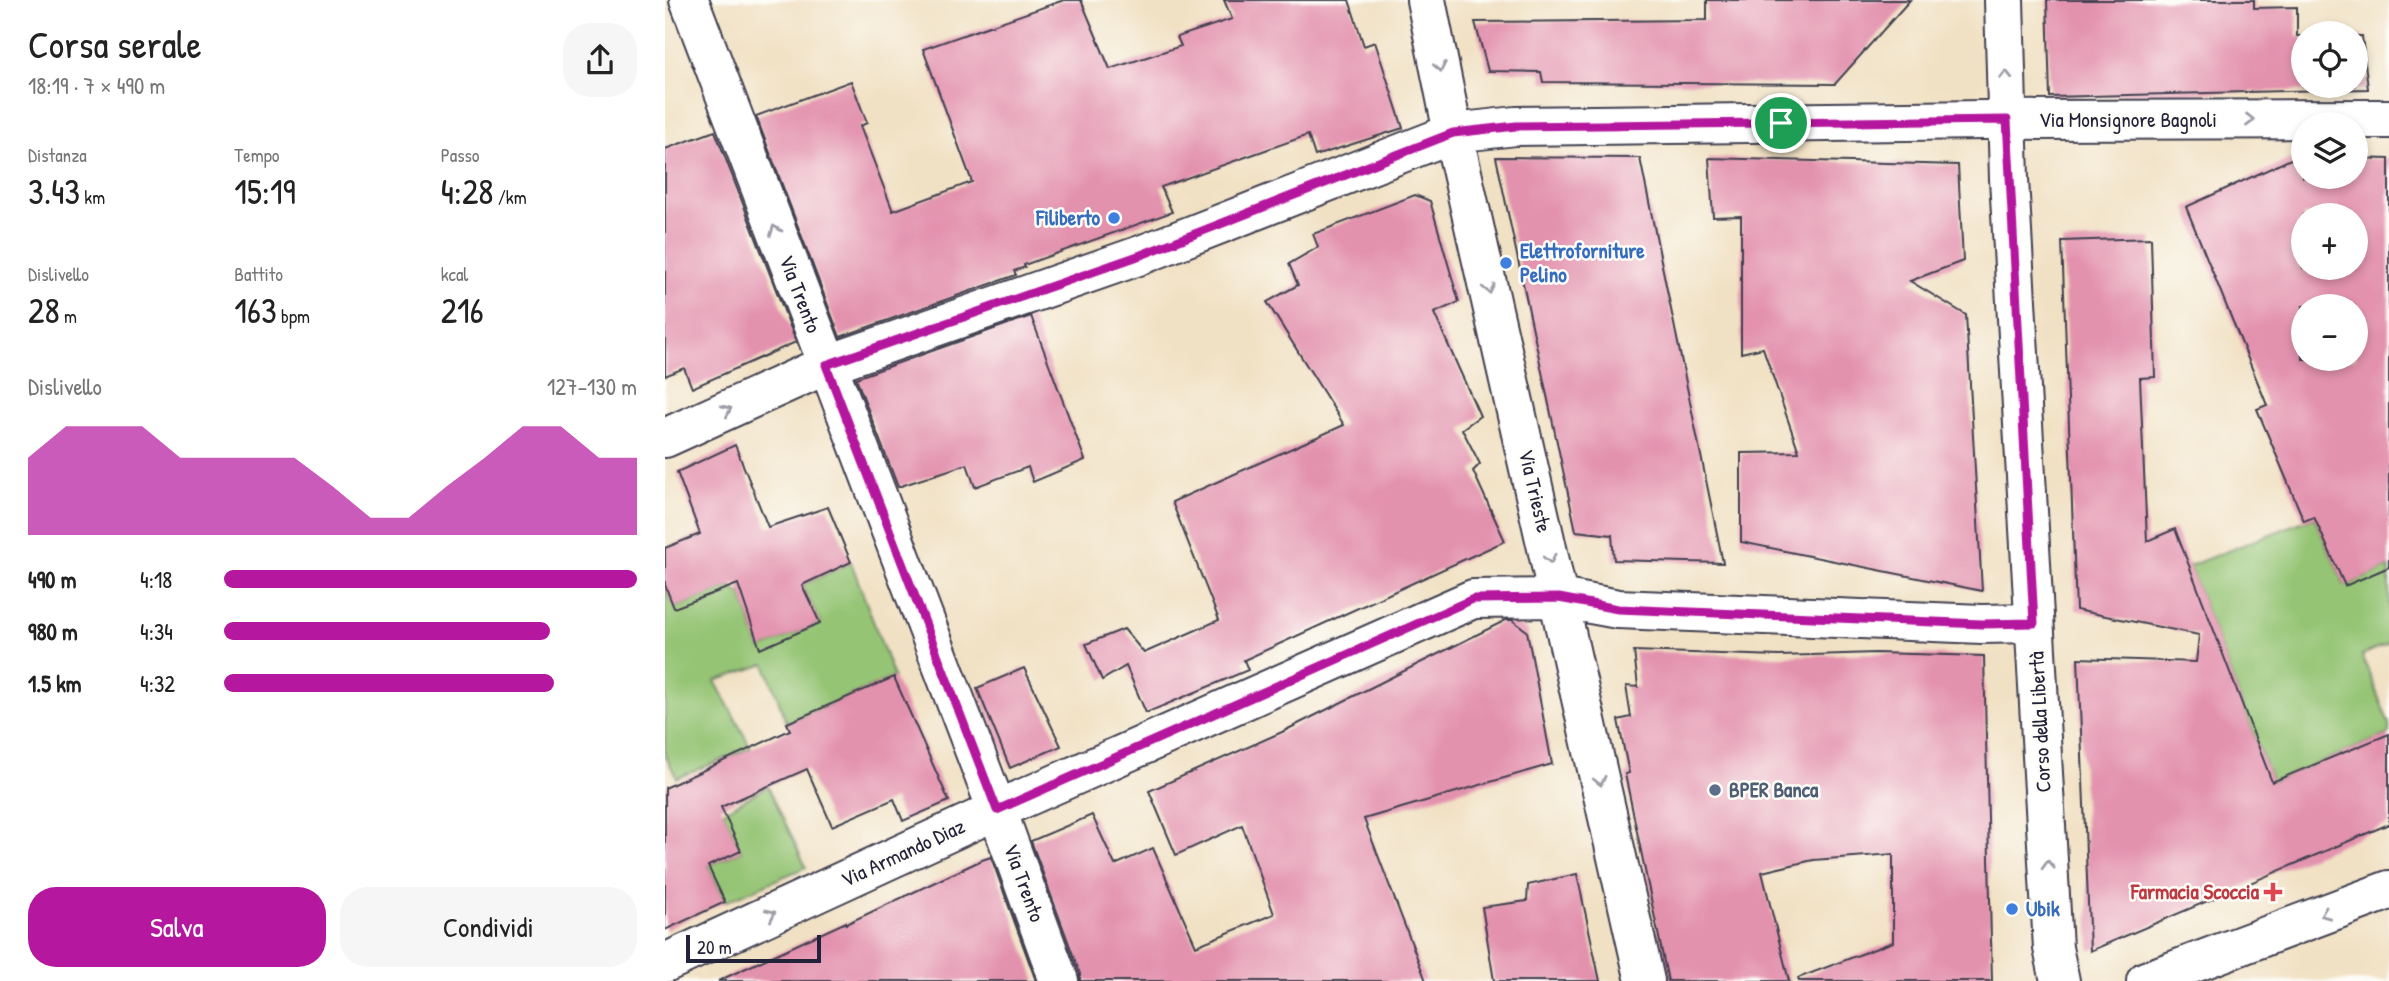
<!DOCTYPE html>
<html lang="it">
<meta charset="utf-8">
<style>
:root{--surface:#fff;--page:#f6f6f6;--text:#222;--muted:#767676;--accent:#b5179e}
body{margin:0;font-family:"Patrick Hand",sans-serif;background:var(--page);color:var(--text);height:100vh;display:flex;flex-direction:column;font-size:26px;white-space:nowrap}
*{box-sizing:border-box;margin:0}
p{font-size:23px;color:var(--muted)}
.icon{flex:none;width:38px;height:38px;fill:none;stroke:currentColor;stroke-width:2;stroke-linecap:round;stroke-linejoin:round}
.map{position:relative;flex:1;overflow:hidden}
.panel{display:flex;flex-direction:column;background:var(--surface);width:665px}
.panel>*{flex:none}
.buttons{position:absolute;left:1626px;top:21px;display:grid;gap:14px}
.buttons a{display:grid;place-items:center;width:77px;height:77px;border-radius:50%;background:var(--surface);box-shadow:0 4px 10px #0003;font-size:35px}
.scale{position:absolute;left:21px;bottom:18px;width:135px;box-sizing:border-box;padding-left:7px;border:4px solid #22223b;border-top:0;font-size:19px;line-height:24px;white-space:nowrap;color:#22223b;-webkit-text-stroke:5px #fdfcf7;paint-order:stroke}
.pin{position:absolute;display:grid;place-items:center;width:60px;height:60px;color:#fff;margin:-30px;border:4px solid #fff;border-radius:50%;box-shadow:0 2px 7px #0007}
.round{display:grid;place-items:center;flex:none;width:74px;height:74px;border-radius:28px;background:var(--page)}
.overview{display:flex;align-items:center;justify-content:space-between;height:119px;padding:0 28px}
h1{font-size:38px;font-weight:600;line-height:52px}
.metrics{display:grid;grid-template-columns:repeat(3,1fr);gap:10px;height:119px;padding:7px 28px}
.metrics div{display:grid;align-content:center}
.metrics b{font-size:35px;font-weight:600}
.metrics small{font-size:19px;font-weight:400}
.metrics p{font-size:19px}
.chart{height:196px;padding:14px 28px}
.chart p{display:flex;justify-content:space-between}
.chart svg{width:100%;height:126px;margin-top:7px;fill:var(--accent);opacity:.7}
.primary-button{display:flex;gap:14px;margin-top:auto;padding:14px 28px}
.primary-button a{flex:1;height:80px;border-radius:28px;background:var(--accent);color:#fff;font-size:28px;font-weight:600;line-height:80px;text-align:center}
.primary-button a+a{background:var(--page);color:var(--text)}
ul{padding:0 28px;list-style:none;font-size:23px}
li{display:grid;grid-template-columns:112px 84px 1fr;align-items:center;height:52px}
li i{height:18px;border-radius:9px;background:var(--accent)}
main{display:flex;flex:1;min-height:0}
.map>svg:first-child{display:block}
.green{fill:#95c474;stroke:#5c7358;stroke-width:2}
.building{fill:#e392ae;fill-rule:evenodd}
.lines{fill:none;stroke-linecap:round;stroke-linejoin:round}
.minor-casing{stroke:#413f50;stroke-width:42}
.tertiary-casing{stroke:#413f50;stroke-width:42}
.minor{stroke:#fff;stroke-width:38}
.tertiary{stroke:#fff;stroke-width:38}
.oneway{stroke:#9c9ca7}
.route-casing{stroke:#fff;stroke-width:14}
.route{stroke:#b5179e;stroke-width:9}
.shop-dot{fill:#3f7fe0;stroke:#fdfcf7;stroke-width:2.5}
.service-dot{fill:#5c6f8a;stroke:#fdfcf7;stroke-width:2.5}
.health-dot{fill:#e0444e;stroke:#fdfcf7;stroke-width:2.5}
.labels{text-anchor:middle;stroke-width:5;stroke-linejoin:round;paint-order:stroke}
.street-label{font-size:21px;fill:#22223b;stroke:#fdfcf7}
.shop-label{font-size:21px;font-weight:bold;fill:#366cbe;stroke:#fdfcf7;text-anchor:start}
.service-label{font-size:21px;font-weight:bold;fill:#4e5e75;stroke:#fdfcf7;text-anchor:start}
.health-label{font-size:21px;font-weight:bold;fill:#be3a42;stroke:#fdfcf7;text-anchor:end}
</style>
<main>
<section class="panel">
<div class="overview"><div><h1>Corsa serale</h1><p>18:19 · 7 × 490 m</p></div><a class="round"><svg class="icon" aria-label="share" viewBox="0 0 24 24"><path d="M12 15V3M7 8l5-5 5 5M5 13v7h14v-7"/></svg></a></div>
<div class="metrics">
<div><p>Distanza</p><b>3.43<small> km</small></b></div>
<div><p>Tempo</p><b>15:19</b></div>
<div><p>Passo</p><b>4:28<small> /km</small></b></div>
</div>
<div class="metrics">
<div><p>Dislivello</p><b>28<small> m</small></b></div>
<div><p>Battito</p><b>163<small> bpm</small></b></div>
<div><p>kcal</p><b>216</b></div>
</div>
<div class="chart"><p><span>Dislivello</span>127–130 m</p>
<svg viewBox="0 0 160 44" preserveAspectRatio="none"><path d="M0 44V17L10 6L20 6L30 6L40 17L50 17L60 17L70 17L80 27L90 38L100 38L110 27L120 17L130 6L140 6L150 17L160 17V44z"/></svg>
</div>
<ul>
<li><b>490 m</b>4:18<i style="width:100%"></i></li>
<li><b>980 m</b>4:34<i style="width:79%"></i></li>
<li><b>1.5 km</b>4:32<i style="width:80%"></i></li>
</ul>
<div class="primary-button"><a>Salva</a><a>Condividi</a></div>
</section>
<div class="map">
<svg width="1724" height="981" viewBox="0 0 1724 981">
<rect width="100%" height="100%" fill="#fdfcf7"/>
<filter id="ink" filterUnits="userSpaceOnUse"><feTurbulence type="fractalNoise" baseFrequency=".0143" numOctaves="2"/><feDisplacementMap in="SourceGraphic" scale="14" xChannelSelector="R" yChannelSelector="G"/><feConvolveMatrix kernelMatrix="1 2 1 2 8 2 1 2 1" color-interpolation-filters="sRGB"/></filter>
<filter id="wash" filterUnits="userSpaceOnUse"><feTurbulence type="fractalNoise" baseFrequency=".00686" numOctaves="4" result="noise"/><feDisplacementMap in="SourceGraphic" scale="28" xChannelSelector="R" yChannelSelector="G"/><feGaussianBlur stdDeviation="1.57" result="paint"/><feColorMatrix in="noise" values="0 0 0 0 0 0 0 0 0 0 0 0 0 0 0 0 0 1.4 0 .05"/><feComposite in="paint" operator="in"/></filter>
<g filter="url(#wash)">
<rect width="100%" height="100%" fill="#f1e1c4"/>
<g class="green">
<path d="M 1649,517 L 1680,586 L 1724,567 L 1724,643 L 1697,655 L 1724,724 L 1724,734 L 1607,782 L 1524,566 Z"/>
<path d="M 186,562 L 229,677 L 122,723 L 100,664 L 50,681 L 86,748 L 12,778 L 0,755 L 0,585 L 9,608 L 64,587 L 77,595 L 95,649 L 155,623 L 137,585 Z"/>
<path d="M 103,786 L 141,867 L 60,902 L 43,866 L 76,851 L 58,812 Z"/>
</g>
<g id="blocks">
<g class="building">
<path d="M 399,0 L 416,0 L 445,69 L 516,46 L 512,37 L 567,19 L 559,0 L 684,0 L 699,46 L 710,42 L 738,128 L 650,156 L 643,135 L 496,187 L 507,212 L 359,265 L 360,267 L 349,271 L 351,275 L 175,337 L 91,116 L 186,81 L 202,123 L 195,126 L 228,211 L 307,182 L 258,49 Z"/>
<path d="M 1042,0 L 1245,0 L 1170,84 L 878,82 L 876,72 L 823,71 L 810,22 L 1042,20 Z"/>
<path d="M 1382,0 L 1589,0 L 1589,8 L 1632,7 L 1632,36 L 1638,36 L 1638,86 L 1690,86 L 1690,36 L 1697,36 L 1703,89 L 1385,97 Z"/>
<path d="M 50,131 L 131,342 L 27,388 L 19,368 L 0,376 L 0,149 Z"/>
<path d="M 831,157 L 975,158 L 1058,563 L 949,560 L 947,535 L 911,531 Z"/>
<path d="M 1044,158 L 1293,165 L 1298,261 L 1245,281 L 1301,315 L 1317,591 L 1076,542 L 1076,453 L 1134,452 L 1098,348 L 1076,353 L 1076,216 L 1048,217 Z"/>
<path d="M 1628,158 L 1638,158 L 1638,177 L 1690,177 L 1690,158 L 1724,159 L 1724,567 L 1680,586 L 1649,517 L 1639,521 L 1592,409 L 1602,405 L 1521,207 ZM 1638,215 L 1690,215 L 1690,268 L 1638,268 ZM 1638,306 L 1690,306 L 1690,359 L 1638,359 Z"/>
<path d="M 750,195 L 765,201 L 794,302 L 769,313 L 815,416 L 797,429 L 815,464 L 808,471 L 840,541 L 579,660 L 583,670 L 481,713 L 461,666 L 437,680 L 421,644 L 459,629 L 479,653 L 554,620 L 507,502 L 679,425 L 602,302 L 633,285 L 624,264 L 653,247 L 648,234 Z"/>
<path d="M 1486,238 L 1490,377 L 1475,378 L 1482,541 L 1510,529 L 1607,782 L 1724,734 L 1724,824 L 1425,951 L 1413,658 L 1531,662 L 1534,635 L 1411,610 L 1397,241 Z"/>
<path d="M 366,316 L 420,460 L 368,482 L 363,467 L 310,487 L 302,464 L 233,487 L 191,378 Z"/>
<path d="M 70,445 L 103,527 L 163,507 L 186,562 L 137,585 L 155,623 L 95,649 L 73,584 L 9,608 L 0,585 L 0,548 L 35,534 L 12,472 Z"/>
<path d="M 841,620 L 847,620 L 862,631 L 887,764 L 699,819 L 761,981 L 415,981 L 415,974 L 366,841 L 427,815 L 450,865 L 488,848 L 531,946 L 609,914 L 577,825 L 511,855 L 484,791 L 617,732 Z"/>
<path d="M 969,651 L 1114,656 L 1211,653 L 1319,656 L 1327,981 L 1134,981 L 1133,978 L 1228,942 L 1228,854 L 1148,860 L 1097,872 L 1124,981 L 1003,981 L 960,774 L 964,773 L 953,720 L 966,717 L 961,686 L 973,687 Z"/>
<path d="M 359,668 L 396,746 L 345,768 L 312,688 Z"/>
<path d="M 229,677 L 284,801 L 238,821 L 229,799 L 167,826 L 142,769 L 56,807 L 76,851 L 43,866 L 60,902 L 0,930 L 0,788 L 125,730 L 122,723 Z"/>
<path d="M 326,857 L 371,981 L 53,981 L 181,922 L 181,924 L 317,860 Z"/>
<path d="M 912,874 L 935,981 L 829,981 L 817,907 L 862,901 L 863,885 Z"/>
</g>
</g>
</g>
<g filter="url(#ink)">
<use href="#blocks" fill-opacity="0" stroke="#413f50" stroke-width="2"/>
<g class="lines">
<g class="minor-casing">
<g id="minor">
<path d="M 24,0 L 332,810 L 394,981"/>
<path d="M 1339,0 L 1344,179 L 1388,948 L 1395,981"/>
<path d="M 0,438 L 161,365 L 476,255 L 788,133 L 851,126 L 1319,120 L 1724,119"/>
<path d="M 0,963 L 332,810 L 808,599 L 894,598 L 953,609 L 1317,624 L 1369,623"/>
<path d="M 1481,981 L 1724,890"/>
</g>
</g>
<g class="tertiary-casing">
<path id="tertiary" d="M 761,0 L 788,133 L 980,981"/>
</g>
<use href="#minor" class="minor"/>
<use href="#tertiary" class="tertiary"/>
</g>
<defs><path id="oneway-chevron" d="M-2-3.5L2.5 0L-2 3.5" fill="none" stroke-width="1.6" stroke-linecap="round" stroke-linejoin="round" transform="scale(1.75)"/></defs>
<g class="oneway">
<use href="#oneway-chevron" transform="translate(775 67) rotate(79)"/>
<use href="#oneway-chevron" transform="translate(1341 75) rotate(-91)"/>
<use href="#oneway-chevron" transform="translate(1585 120)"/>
<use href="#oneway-chevron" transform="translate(110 230) rotate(-111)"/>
<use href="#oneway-chevron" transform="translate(824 289) rotate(77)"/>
<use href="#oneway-chevron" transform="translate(62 410) rotate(-25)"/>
<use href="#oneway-chevron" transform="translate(885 559) rotate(77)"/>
<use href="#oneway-chevron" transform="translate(935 781) rotate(77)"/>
<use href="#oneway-chevron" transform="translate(1383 865) rotate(-93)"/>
<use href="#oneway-chevron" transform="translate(106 914) rotate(-25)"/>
<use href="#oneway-chevron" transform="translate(1660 914) rotate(159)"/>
</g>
</g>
<g class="lines" filter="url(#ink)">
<g class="route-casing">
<path id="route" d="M 1342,120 L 1369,623 L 1317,624 L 953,609 L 894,598 L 808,599 L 332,810 L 161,365 L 476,255 L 788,133 L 851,126 Z"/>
</g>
<use href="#route" class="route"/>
</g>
<g class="shop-dot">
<circle cx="449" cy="218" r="7"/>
<circle cx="841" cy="263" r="7"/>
<circle cx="1347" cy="909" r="7"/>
</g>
<circle class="service-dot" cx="1050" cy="790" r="7"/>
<path class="health-dot" d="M1604.5 881.5h7v7h7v7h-7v7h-7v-7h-7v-7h7z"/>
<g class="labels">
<g class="street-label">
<text x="1463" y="127">Via Monsignore Bagnoli</text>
<text transform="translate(135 294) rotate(69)" y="7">Via Trento</text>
<text transform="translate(870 491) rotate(77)" y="7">Via Trieste</text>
<text transform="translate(1375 722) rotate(-93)" y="7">Corso della Libertà</text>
<text transform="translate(238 853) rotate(-25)" y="7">Via Armando Diaz</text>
<text transform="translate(359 883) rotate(70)" y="7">Via Trento</text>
</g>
<g class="shop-label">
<text x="435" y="225" text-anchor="end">Filiberto</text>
<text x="855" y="258">Elettroforniture<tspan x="855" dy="24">Pelino</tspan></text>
<text x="1361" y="916">Ubik</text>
</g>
<g class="service-label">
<text x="1064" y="797">BPER Banca</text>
</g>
<g class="health-label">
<text x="1594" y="899">Farmacia Scoccia</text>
</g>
</g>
</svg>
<div class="buttons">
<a><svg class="icon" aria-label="locate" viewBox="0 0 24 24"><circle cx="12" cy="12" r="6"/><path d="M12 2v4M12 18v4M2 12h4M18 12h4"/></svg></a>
<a><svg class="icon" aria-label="layers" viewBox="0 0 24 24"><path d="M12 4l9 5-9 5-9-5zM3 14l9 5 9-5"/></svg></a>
<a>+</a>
<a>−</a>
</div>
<div class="scale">20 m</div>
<div class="pin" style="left:1116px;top:123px;background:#1e9e55"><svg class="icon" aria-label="arrive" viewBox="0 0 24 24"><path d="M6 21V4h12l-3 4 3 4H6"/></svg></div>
</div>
</main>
